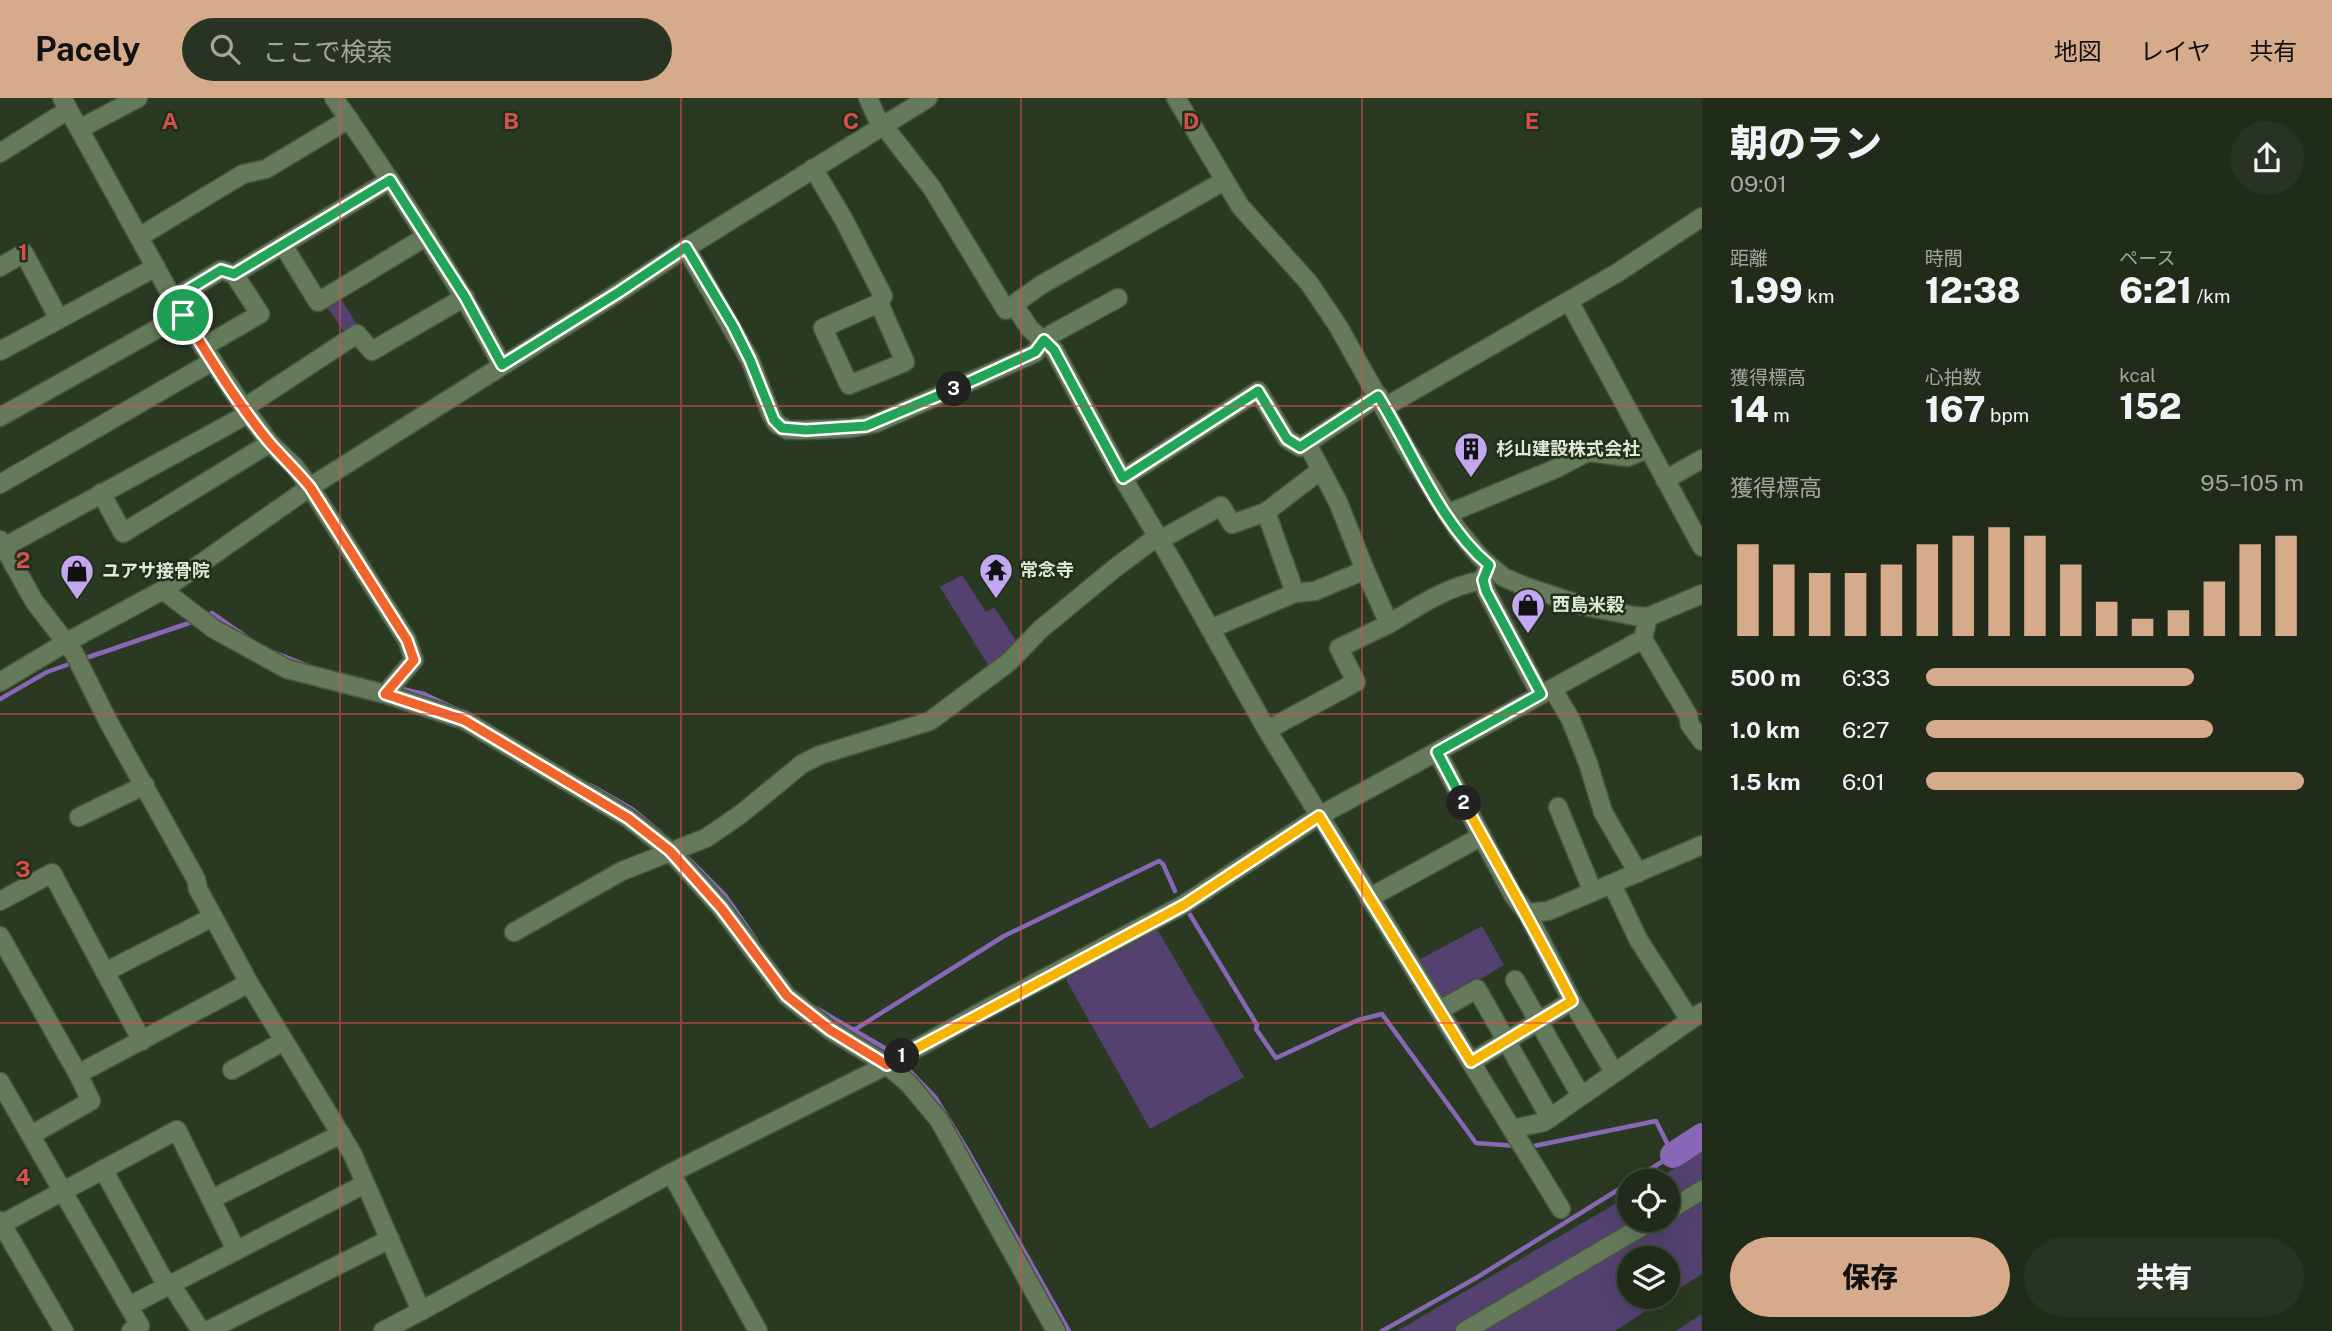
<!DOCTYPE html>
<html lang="ja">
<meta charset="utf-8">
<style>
:root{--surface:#202b1a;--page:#283323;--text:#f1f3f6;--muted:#a2a7a2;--line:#3d4739;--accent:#d6ab8b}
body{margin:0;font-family:"Public Sans","Noto Sans JP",sans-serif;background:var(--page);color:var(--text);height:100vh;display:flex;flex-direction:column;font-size:26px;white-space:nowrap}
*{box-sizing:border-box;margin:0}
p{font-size:23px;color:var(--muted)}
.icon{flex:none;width:38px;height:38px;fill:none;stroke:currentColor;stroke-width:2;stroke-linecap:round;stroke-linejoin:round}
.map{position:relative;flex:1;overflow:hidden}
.side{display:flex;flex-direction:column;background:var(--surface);width:630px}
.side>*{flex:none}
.tools{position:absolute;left:1617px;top:1071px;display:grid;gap:14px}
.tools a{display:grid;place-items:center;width:63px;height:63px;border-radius:50%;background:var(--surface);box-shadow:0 7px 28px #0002,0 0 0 2px var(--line);font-size:35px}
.pin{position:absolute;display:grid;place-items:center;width:60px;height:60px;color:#fff;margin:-30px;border:4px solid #fff;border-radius:50%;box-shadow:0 2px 7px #0007}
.km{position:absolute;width:35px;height:35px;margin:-18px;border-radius:50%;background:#222;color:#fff;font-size:19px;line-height:35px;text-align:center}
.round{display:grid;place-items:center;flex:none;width:74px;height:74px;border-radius:37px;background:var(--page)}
.head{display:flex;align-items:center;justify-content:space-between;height:119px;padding:0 28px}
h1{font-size:38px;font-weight:800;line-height:52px}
.figures{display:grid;grid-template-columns:repeat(3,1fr);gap:10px;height:119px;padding:7px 28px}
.figures div{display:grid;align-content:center}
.figures b{font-size:35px;font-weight:800}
.figures small{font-size:19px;font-weight:400}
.figures p{font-size:19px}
.chart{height:196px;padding:14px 28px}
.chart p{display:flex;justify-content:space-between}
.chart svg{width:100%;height:126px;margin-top:7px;stroke:var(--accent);stroke-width:6}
.cta{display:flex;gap:14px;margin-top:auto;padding:14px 28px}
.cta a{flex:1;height:80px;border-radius:42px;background:var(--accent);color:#111;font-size:28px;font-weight:800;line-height:80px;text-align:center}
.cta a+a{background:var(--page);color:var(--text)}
ul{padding:0 28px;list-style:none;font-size:23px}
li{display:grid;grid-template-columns:112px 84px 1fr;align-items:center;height:52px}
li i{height:18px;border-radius:9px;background:var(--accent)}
header{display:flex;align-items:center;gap:42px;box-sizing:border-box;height:98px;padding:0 35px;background:var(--accent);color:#111}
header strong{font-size:33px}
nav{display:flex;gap:38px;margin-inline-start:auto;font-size:24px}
.search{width:490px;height:63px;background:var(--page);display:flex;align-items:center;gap:18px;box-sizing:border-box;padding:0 24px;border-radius:38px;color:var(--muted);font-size:26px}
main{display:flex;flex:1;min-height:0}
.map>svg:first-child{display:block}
.green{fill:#544170}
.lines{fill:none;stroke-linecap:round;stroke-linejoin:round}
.stream{stroke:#8967b7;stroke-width:4.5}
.river{stroke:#8967b7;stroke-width:26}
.minor-casing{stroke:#47553f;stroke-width:21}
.minor{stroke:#647a5a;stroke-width:18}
.split-1-casing{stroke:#fff;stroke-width:14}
.split-2-casing{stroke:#fff;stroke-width:14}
.split-3-casing{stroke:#fff;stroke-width:14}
.split-4-casing{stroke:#fff;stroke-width:14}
.split-1{stroke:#f0652b;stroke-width:9}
.split-2{stroke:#f5b400;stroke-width:9}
.split-3{stroke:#22a559;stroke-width:9}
.split-4{stroke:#22a559;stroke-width:9}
.grid{fill:none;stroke:#d84f4c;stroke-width:2;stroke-opacity:0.55}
.labels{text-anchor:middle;stroke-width:5;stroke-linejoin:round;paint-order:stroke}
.poi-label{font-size:18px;font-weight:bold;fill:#dfe9da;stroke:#202f18;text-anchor:start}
.grid-label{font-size:23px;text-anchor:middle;font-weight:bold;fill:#d84f4c;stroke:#202f18;stroke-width:5;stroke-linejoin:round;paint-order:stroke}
</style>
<header>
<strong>Pacely</strong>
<div class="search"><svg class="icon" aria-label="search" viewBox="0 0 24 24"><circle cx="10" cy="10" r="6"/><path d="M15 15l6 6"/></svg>ここで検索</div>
<nav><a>地図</a><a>レイヤ</a><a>共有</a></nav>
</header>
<main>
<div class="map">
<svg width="1702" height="1233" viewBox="0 0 1702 1233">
<rect width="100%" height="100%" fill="#2a3922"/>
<g class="green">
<path d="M 339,197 L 358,229 L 346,237 L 325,206 Z"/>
<path d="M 962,477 L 986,514 L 994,509 L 1020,549 L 990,570 L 940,489 Z"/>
<path d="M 1154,826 L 1244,979 L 1150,1031 L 1063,876 Z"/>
<path d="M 1482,828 L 1504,867 L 1442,904 L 1417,863 Z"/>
<path d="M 1702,1052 L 1702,1176 L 1668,1198 L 1668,1160 L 1629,1160 L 1629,1199 L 1667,1199 L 1615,1233 L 1397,1233 L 1629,1098 L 1629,1122 L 1668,1122 L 1668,1083 L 1655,1083 Z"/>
<path d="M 1702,1216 L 1702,1233 L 1676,1233 Z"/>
</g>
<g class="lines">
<g class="stream">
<path d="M 206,518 L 212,515 L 248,540"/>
<path d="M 273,554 L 311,569"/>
<path d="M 80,562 L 195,523"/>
<path d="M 398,590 L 424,596 L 458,612"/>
<path d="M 0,601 L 47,574 L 72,565"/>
<path d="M 590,687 L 632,711 L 661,735"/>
<path d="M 686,758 L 725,797 L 756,842"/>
<path d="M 1189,815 L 1257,927 L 1256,931 L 1276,960 L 1358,922 L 1382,916 L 1476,1045 L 1517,1048"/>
<path d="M 816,910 L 888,952"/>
<path d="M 854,932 L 1004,838 L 1159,763 L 1163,766 L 1175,793"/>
<path d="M 902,965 L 935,999 L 969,1055 L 1069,1233"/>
<path d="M 1529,1049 L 1656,1023 L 1673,1057 L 1631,1083"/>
<path d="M 1382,1233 L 1476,1180 L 1629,1085"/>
</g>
<path class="river" d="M 1673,1057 L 1702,1038"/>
<g class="minor-casing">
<g id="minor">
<path d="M 62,0 L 182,217 L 244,310 L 270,345 L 294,368 L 310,389 L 407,542 L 414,562 L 385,596"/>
<path d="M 334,0 C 394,87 452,174 502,267"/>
<path d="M 868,0 L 876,18 L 932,90 L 1006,212 L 1041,187 L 1224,83"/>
<path d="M 1176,0 L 1240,108 L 1309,185 L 1338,228 L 1405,348 L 1457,431 L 1480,459 L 1503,479 L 1524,488 L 1584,508 L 1635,518 L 1648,519 L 1702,496"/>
<path d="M 79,31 L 138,0"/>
<path d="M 0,55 L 68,12"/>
<path d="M 813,70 L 844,122 L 883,198 L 879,205 L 823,230 L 849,287 L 905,264 L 879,205"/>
<path d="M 139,139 L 243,76 L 266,71 L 349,21"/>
<path d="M 283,147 L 318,204 L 427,138"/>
<path d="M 686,150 L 750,262 L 771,316 L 777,326 L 788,332 L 806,332 L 852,330 L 876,325 L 1035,255 L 1044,241 L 1052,236 L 1118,200"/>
<path d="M 0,169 L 24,155 L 59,221"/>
<path d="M 173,201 L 221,172 L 234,176 L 390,82"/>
<path d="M 1569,203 L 1702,449"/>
<path d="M 1014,207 L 1030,231 L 1054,252 L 1124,382 L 1171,461 L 1267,632 L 1561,1111"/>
<path d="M 203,249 L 260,216 L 234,176"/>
<path d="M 0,253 L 156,169"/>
<path d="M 1385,309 L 1617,175 L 1702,119"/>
<path d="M 244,310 L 357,236 L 372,253 L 465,199"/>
<path d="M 0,319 L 182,217"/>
<path d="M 1321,372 L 1338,404 L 1365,472"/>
<path d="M 1123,380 L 1258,293 L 1287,341 L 1300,349 L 1307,345"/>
<path d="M 1665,382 L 1702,361"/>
<path d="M 0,386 L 213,263"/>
<path d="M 101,395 L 123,435 L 270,345"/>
<path d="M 1266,414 L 1321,372 L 1307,345 L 1379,298"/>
<path d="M 1447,416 L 1555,371 L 1588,354 L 1628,359 L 1647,351"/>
<path d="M 0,442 L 34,503 L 74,555 L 109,625 L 196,781 L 198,791 L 249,885 L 352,1055 L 421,1213 L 671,1075 L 887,967 L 981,914 L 1183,807 L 1319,718 L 1643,541 L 1648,519"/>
<path d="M 1160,442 L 1221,408 L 1232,426 L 1266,414 L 1295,495 L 1315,493 L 1365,472 L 1389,526 C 1418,508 1448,488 1483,482"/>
<path d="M 4,449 L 248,316"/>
<path d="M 1487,471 L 1483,482 L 1486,493 L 1540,596"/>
<path d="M 163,492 L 214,531 L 287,571 L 385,596 L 464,622 L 628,720 L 670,753 L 721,810 L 787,898 L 830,932 L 887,967 L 910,987 L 939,1022 L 1056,1233"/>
<path d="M 1210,531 L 1295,495"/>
<path d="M 1643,541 L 1688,617 L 1690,627 L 1702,643"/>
<path d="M 0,584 L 65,545 L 163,492 L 310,389 L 619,194 L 686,150 L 928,0"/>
<path d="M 1553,592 L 1570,620 L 1588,665 L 1603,714 L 1638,775"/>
<path d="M 1267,632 L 1356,584 L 1339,550 L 1389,526"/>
<path d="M 1437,654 L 1513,797 L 1527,815 L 1572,903 L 1614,974"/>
<path d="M 1558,709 L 1593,794"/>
<path d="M 79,719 L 145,687"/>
<path d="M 1612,786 L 1638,841 L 1690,922"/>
<path d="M 1369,800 L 1482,738"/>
<path d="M 0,803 L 52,775 L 142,943"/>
<path d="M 1527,815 L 1548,813 L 1702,747"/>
<path d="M 514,834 L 622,773 L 706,740 L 741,716 L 802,666 L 820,657 L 930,623 L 1009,564 L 1041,531 L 1115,470 L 1158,438"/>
<path d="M 0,838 L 78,976 L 91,1003 L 31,1037"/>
<path d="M 105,874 L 213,819"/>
<path d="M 1515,882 L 1581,998"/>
<path d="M 1440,912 L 1477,891 L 1550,1020"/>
<path d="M 1471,964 L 1572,903"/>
<path d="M 232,972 L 284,943"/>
<path d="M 78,976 L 249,885"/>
<path d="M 0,984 L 140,1228 L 131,1233"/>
<path d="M 1512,1031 L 1544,1024 L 1702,914"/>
<path d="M 103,1071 L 162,1179 L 176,1194 L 201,1233"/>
<path d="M 671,1075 L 758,1233"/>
<path d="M 212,1101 L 341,1036"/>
<path d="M 1668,1113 L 1702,1092"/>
<path d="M 0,1123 L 64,1233"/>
<path d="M 0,1127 L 177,1032 L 236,1152"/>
<path d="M 129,1208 L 365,1086"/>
<path d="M 207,1233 L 390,1141"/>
<path d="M 383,1233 L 421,1213"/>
<path d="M 1465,1233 L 1653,1122"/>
</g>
</g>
<use href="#minor" class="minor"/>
</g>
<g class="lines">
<g class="split-1-casing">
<path id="split-1" d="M 183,217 C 210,260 237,305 269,344 C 283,360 297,373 310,389 L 407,542 L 414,562 L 385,596 L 464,622 L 628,720 L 670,753 L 721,810 L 787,898 L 830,932 L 887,967 L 902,958"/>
</g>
<g class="split-2-casing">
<path id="split-2" d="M 902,958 L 1184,807 L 1319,718 L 1471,964 L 1572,903 C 1538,836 1500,771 1464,705"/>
</g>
<g class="split-3-casing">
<path id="split-3" d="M 954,291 L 1035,254 L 1044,242 L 1054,252 L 1123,380 L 1258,293 L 1287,341 L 1300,349 L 1378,298 C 1412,352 1440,426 1489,467 L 1483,482 L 1486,493 L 1541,596 L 1437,654 L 1464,705"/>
</g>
<g class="split-4-casing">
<path id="split-4" d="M 183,217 L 173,201 L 221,172 L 234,176 L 390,82 L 465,199 L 502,267 L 619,194 L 686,149 L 733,228 L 750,262 L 774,322 L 782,330 L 806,332 L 866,328 L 954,291"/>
</g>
<use href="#split-1" class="split-1"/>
<use href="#split-2" class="split-2"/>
<use href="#split-3" class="split-3"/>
<use href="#split-4" class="split-4"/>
</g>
<path class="grid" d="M 340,0 L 340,1233M 681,0 L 681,1233M 1021,0 L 1021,1233M 1362,0 L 1362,1233M 0,308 L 1702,308M 0,616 L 1702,616M 0,925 L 1702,925"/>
<defs>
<g id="building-pin" transform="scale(1.75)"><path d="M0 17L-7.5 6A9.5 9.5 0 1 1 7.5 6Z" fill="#c4a7f1" stroke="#202f18"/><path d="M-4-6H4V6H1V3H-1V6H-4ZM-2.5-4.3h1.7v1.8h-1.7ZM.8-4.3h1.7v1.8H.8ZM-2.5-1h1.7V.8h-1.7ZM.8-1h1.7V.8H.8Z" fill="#111"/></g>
<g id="temple-pin" transform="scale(1.75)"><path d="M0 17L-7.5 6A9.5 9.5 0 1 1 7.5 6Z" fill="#c4a7f1" stroke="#202f18"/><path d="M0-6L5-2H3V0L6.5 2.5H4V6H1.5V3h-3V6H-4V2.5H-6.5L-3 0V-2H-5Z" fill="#111"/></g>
<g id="shop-pin" transform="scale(1.75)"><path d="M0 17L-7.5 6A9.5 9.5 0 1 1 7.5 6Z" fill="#c4a7f1" stroke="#202f18"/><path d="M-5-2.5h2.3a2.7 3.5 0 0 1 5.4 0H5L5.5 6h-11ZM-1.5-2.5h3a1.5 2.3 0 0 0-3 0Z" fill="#111"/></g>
</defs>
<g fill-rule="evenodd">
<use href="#building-pin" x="1471" y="351"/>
<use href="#temple-pin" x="996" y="472"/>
<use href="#shop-pin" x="77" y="473"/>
<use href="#shop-pin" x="1528" y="507"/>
</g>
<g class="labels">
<g class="poi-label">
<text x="1496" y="357">杉山建設株式会社</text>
<text x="1020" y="478">常念寺</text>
<text x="102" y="479">ユアサ接骨院</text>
<text x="1552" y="513">西島米穀</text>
</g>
</g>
<g class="grid-label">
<text x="170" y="31">A</text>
<text x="511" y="31">B</text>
<text x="851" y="31">C</text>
<text x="1191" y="31">D</text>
<text x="1532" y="31">E</text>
<text x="23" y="162">1</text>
<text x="23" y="470">2</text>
<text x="23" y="779">3</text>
<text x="23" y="1087">4</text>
</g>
</svg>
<div class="tools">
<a><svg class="icon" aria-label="locate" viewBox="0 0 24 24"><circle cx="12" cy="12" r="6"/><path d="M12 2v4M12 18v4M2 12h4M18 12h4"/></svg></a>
<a><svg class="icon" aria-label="layers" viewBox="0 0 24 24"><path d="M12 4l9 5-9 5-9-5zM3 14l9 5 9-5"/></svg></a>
</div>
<div class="pin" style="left:183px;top:217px;background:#1e9e55"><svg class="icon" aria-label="arrive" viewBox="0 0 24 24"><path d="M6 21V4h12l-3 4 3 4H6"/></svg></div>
<b class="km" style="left:902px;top:958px">1</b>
<b class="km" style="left:1464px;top:705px">2</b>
<b class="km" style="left:954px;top:291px">3</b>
</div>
<section class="side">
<div class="head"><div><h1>朝のラン</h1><p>09:01</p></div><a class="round"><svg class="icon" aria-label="share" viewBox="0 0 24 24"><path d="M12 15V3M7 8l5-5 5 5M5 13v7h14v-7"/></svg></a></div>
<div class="figures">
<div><p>距離</p><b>1.99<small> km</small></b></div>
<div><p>時間</p><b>12:38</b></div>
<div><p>ペース</p><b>6:21<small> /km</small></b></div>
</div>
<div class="figures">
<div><p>獲得標高</p><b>14<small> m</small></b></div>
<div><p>心拍数</p><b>167<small> bpm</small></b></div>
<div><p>kcal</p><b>152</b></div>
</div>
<div class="chart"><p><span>獲得標高</span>95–105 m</p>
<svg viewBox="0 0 160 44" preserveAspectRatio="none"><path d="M5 44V12M15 44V19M25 44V22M35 44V22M45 44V19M55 44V12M65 44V9M75 44V6M85 44V9M95 44V19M105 44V32M115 44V38M125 44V35M135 44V25M145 44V12M155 44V9"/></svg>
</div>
<ul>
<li><b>500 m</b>6:33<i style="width:71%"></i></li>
<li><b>1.0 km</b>6:27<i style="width:76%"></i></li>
<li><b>1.5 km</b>6:01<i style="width:100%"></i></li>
</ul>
<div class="cta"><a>保存</a><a>共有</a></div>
</section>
</main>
